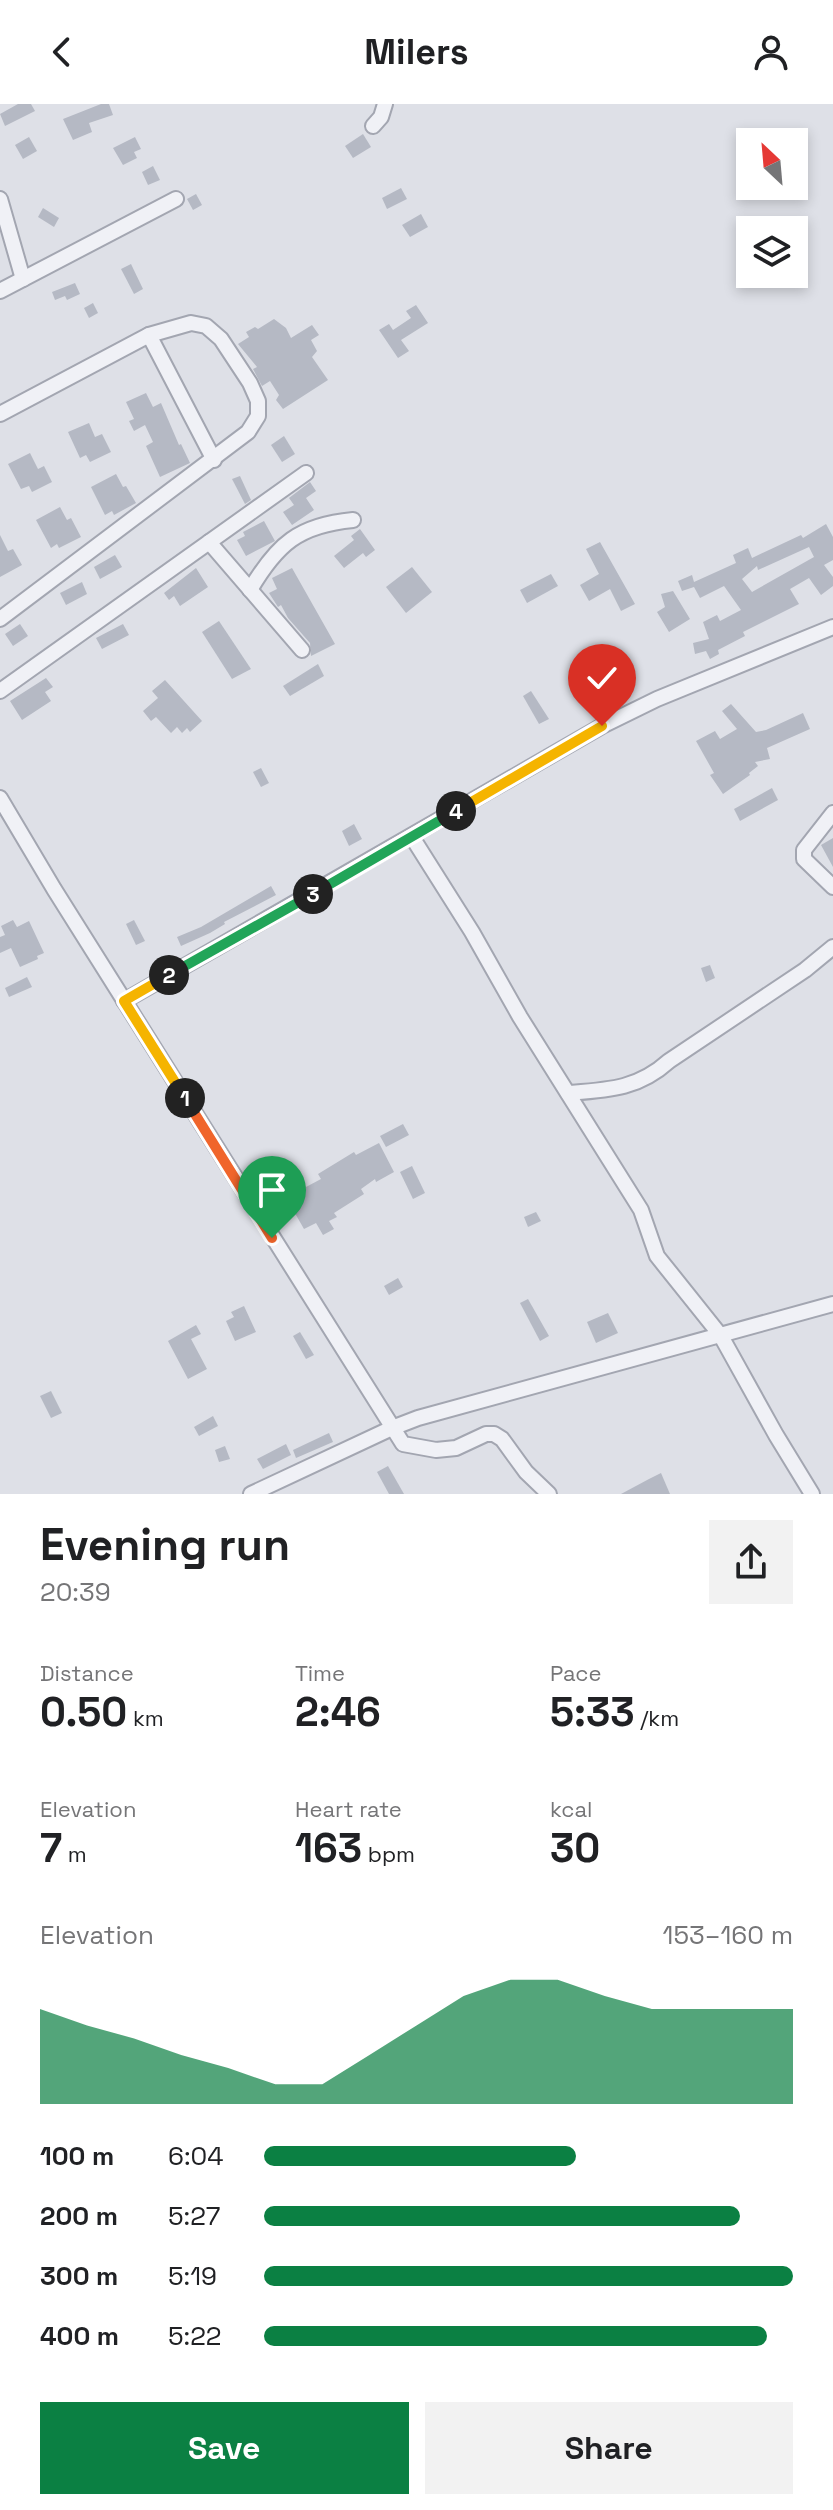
<!DOCTYPE html>
<meta charset="utf-8">
<style>
:root{--surface:#fff;--page:#f2f2f2;--text:#202124;--muted:#757577;--accent:#0b8043}
body{margin:0;font-family:"Space Grotesk",sans-serif;background:var(--page);color:var(--text);height:100vh;display:flex;flex-direction:column;font-size:30px;white-space:nowrap}
*{box-sizing:border-box;margin:0}
p{font-size:26px;color:var(--muted)}
.icon{flex:none;width:44px;height:44px;fill:none;stroke:currentColor;stroke-width:2;stroke-linecap:round;stroke-linejoin:round}
.map{position:relative;height:1390px;overflow:hidden}
.sheet{display:flex;flex-direction:column;background:var(--surface);flex:1}
.sheet>*{flex:none}
.needle{width:52px;rotate:334deg}
.tools{position:absolute;left:736px;top:24px;display:grid;gap:16px}
.tools a{display:grid;place-items:center;width:72px;height:72px;border-radius:0px;background:var(--surface);box-shadow:0 4px 12px #0003;font-size:40px}
.pin{position:absolute;display:grid;place-items:center;width:68px;height:68px;color:#fff;margin:-82px -34px;border-radius:50% 50% 50% 0;rotate:-45deg;box-shadow:0 0 8px #0007}
.pin .icon{rotate:45deg}
.km{position:absolute;width:40px;height:40px;margin:-20px;border-radius:50%;background:#222;color:#fff;font-size:22px;line-height:40px;text-align:center}
.round{display:grid;place-items:center;flex:none;width:84px;height:84px;border-radius:0px;background:var(--page)}
.summary{display:flex;align-items:center;justify-content:space-between;height:136px;padding:0 40px}
h1{font-size:44px;font-weight:700;line-height:60px}
.stats{display:grid;grid-template-columns:repeat(3,1fr);gap:12px;height:136px;padding:8px 40px}
.stats div{display:grid;align-content:center}
.stats b{font-size:40px;font-weight:700}
.stats small{font-size:22px;font-weight:400}
.stats p{font-size:22px}
.chart{height:224px;padding:16px 40px}
.chart p{display:flex;justify-content:space-between}
.chart svg{width:100%;height:144px;margin-top:8px;fill:var(--accent);opacity:.7}
.primary-button{display:flex;gap:16px;margin-top:auto;padding:16px 40px}
.primary-button a{flex:1;height:92px;border-radius:0px;background:var(--accent);color:#fff;font-size:32px;font-weight:700;line-height:92px;text-align:center}
.primary-button a+a{background:var(--page);color:var(--text)}
ul{padding:0 40px;list-style:none;font-size:26px}
li{display:grid;grid-template-columns:128px 96px 1fr;align-items:center;height:60px}
li i{height:20px;border-radius:10px;background:var(--accent)}
header{display:flex;justify-content:space-between;align-items:center;height:104px;padding:0 40px;background:var(--surface);font-size:36px;font-weight:700}
.map>svg:first-child{display:block}
.building{fill:#b5b9c4;fill-rule:evenodd}
.lines{fill:none;stroke-linecap:round;stroke-linejoin:round}
.minor-casing{stroke:#a3a6b1;stroke-width:18}
.minor{stroke:#f0f1f6;stroke-width:14}
.split-1-casing{stroke:#fff;stroke-width:16}
.split-2-casing{stroke:#fff;stroke-width:16}
.split-3-casing{stroke:#fff;stroke-width:16}
.split-4-casing{stroke:#fff;stroke-width:16}
.split-5-casing{stroke:#fff;stroke-width:16}
.split-1{stroke:#f0652b;stroke-width:10}
.split-2{stroke:#f5b400;stroke-width:10}
.split-3{stroke:#22a559;stroke-width:10}
.split-4{stroke:#22a559;stroke-width:10}
.split-5{stroke:#f5b400;stroke-width:10}
</style>
<header><svg class="icon" aria-label="back" viewBox="0 0 24 24"><path d="M15 5l-7 7 7 7"/></svg>Milers<svg class="icon" aria-label="person" viewBox="0 0 24 24"><circle cx="12" cy="8" r="4"/><path d="M4 21q1-7 8-7t8 7"/></svg></header>
<div class="map">
<svg width="833" height="1390" viewBox="0 0 833 1390">
<rect width="100%" height="100%" fill="#dee0e7"/>
<g class="building">
<path d="M 18,0 L 31,0 L 35,7 L 5,22 L 0,10 Z"/>
<path d="M 101,0 L 109,0 L 113,11 L 89,19 L 92,28 L 73,36 L 63,15 Z"/>
<path d="M 363,30 L 371,43 L 353,54 L 345,42 Z"/>
<path d="M 29,33 L 37,47 L 23,55 L 15,41 Z"/>
<path d="M 135,33 L 141,45 L 134,48 L 137,54 L 123,61 L 113,44 Z"/>
<path d="M 153,62 L 160,76 L 148,81 L 142,68 Z"/>
<path d="M 401,84 L 407,95 L 387,105 L 382,94 Z"/>
<path d="M 196,90 L 202,101 L 193,106 L 187,95 Z"/>
<path d="M 43,104 L 59,114 L 54,123 L 38,113 Z"/>
<path d="M 421,110 L 428,123 L 410,133 L 402,121 Z"/>
<path d="M 131,160 L 143,185 L 134,190 L 121,165 Z"/>
<path d="M 75,179 L 80,190 L 67,196 L 65,192 L 55,196 L 52,188 Z"/>
<path d="M 93,199 L 98,209 L 89,214 L 84,204 Z"/>
<path d="M 416,201 L 428,219 L 401,236 L 409,247 L 398,254 L 379,226 L 389,220 L 393,226 L 411,214 L 406,207 Z"/>
<path d="M 274,215 L 286,224 L 291,234 L 312,221 L 319,231 L 311,236 L 317,247 L 312,253 L 328,276 L 283,305 L 276,296 L 279,291 L 270,277 L 262,282 L 253,265 L 257,263 L 238,240 L 249,233 L 246,228 L 255,223 L 258,225 Z"/>
<path d="M 146,289 L 153,303 L 161,299 L 179,341 L 181,340 L 190,359 L 160,373 L 146,342 L 153,338 L 145,321 L 134,327 L 129,317 L 134,315 L 126,298 Z"/>
<path d="M 89,319 L 95,333 L 102,330 L 111,348 L 90,358 L 86,351 L 80,354 L 68,328 Z"/>
<path d="M 284,332 L 295,350 L 282,358 L 271,341 Z"/>
<path d="M 30,349 L 38,365 L 44,362 L 52,378 L 32,388 L 29,382 L 21,385 L 8,360 Z"/>
<path d="M 116,370 L 123,383 L 126,382 L 136,399 L 114,411 L 112,407 L 105,411 L 91,383 Z"/>
<path d="M 240,372 L 251,396 L 245,400 L 232,375 Z"/>
<path d="M 310,378 L 316,387 L 306,394 L 314,406 L 292,421 L 283,408 L 294,401 L 289,394 Z"/>
<path d="M 60,403 L 67,416 L 71,414 L 81,433 L 59,444 L 57,440 L 51,444 L 36,416 Z"/>
<path d="M 264,417 L 275,437 L 246,452 L 237,436 L 245,432 L 243,428 Z"/>
<path d="M 826,420 L 833,433 L 833,456 L 824,461 L 833,473 L 833,482 L 821,491 L 809,474 L 790,485 L 799,500 L 743,528 L 745,532 L 718,546 L 719,550 L 710,555 L 706,547 L 695,550 L 693,539 L 709,535 L 703,518 L 717,511 L 720,517 L 741,506 L 724,482 L 700,494 L 694,483 L 682,487 L 678,477 L 692,471 L 694,478 L 736,459 L 733,451 L 748,444 L 752,454 L 801,431 L 803,434 ZM 809,443 L 814,453 L 752,488 L 742,475 L 757,462 L 758,466 Z"/>
<path d="M 360,425 L 375,446 L 366,453 L 363,449 L 344,464 L 334,452 L 354,436 L 351,432 Z"/>
<path d="M 0,431 L 8,447 L 13,445 L 22,461 L 0,473 Z"/>
<path d="M 600,438 L 635,500 L 621,507 L 610,485 L 589,497 L 580,481 L 599,470 L 586,445 Z"/>
<path d="M 115,451 L 122,463 L 100,475 L 94,463 Z"/>
<path d="M 412,463 L 432,488 L 406,509 L 386,483 Z"/>
<path d="M 196,464 L 208,483 L 180,502 L 174,492 L 169,496 L 164,489 Z"/>
<path d="M 292,464 L 335,540 L 311,552 L 310,539 L 288,514 L 281,501 L 278,503 L 269,489 L 277,485 L 272,474 Z"/>
<path d="M 551,470 L 558,482 L 527,499 L 520,486 Z"/>
<path d="M 82,478 L 87,490 L 66,501 L 60,489 Z"/>
<path d="M 673,487 L 690,515 L 669,528 L 657,508 L 665,503 L 661,490 Z"/>
<path d="M 219,517 L 251,565 L 232,575 L 202,528 Z"/>
<path d="M 20,520 L 28,532 L 13,542 L 5,530 Z"/>
<path d="M 123,520 L 129,531 L 102,545 L 96,534 Z"/>
<path d="M 318,560 L 324,572 L 290,592 L 283,582 Z"/>
<path d="M 46,574 L 53,583 L 45,588 L 51,597 L 22,616 L 10,597 Z"/>
<path d="M 165,576 L 202,617 L 190,628 L 187,624 L 182,629 L 177,623 L 171,629 L 156,613 L 151,617 L 143,607 L 158,594 L 152,587 Z"/>
<path d="M 531,587 L 549,615 L 539,620 L 523,592 Z"/>
<path d="M 731,600 L 756,628 L 766,626 L 803,609 L 810,625 L 767,644 L 770,655 L 755,658 L 758,662 L 749,669 L 750,671 L 723,690 L 710,671 L 714,669 L 696,637 L 715,627 L 720,635 L 737,625 L 722,607 Z"/>
<path d="M 261,664 L 269,679 L 261,683 L 253,668 Z"/>
<path d="M 772,684 L 778,696 L 740,717 L 734,705 Z"/>
<path d="M 354,720 L 362,735 L 349,742 L 342,727 Z"/>
<path d="M 833,734 L 833,763 L 821,741 Z"/>
<path d="M 271,782 L 276,791 L 224,818 L 225,820 L 210,829 L 181,842 L 177,833 L 201,823 Z"/>
<path d="M 13,816 L 17,823 L 29,817 L 44,849 L 37,852 L 38,855 L 20,863 L 11,844 L 0,849 L 0,833 L 5,831 L 1,822 Z"/>
<path d="M 134,816 L 145,837 L 136,841 L 126,820 Z"/>
<path d="M 710,861 L 715,874 L 706,878 L 701,864 Z"/>
<path d="M 27,873 L 32,883 L 9,893 L 5,884 Z"/>
<path d="M 403,1020 L 409,1031 L 386,1043 L 380,1032 Z"/>
<path d="M 379,1039 L 394,1068 L 376,1078 L 375,1075 L 361,1085 L 364,1090 L 334,1109 L 337,1113 L 329,1117 L 334,1125 L 323,1131 L 316,1119 L 304,1125 L 284,1090 L 304,1079 L 306,1083 L 321,1075 L 318,1070 L 354,1048 L 356,1051 Z"/>
<path d="M 412,1062 L 425,1089 L 413,1095 L 400,1068 Z"/>
<path d="M 536,1108 L 541,1117 L 528,1123 L 524,1113 Z"/>
<path d="M 398,1174 L 403,1183 L 389,1191 L 384,1182 Z"/>
<path d="M 528,1195 L 549,1232 L 540,1237 L 520,1199 Z"/>
<path d="M 244,1202 L 256,1228 L 235,1237 L 226,1217 L 234,1213 L 231,1208 Z"/>
<path d="M 608,1209 L 618,1229 L 596,1239 L 587,1218 Z"/>
<path d="M 196,1221 L 201,1230 L 191,1235 L 207,1265 L 188,1275 L 168,1237 Z"/>
<path d="M 300,1228 L 314,1251 L 306,1255 L 293,1232 Z"/>
<path d="M 51,1287 L 62,1309 L 51,1314 L 40,1292 Z"/>
<path d="M 213,1312 L 218,1322 L 199,1332 L 194,1323 Z"/>
<path d="M 329,1329 L 333,1338 L 296,1354 L 293,1346 Z"/>
<path d="M 286,1340 L 291,1351 L 263,1365 L 257,1355 Z"/>
<path d="M 225,1342 L 230,1355 L 219,1358 L 215,1346 Z"/>
<path d="M 388,1362 L 404,1390 L 389,1390 L 377,1368 Z"/>
<path d="M 661,1369 L 670,1390 L 621,1390 L 649,1375 Z"/>
</g>
<g class="lines">
<g class="minor-casing">
<g id="minor">
<path d="M 373,22 L 381,13 L 385,0"/>
<path d="M 0,95 L 23,175"/>
<path d="M 0,187 L 176,95"/>
<path d="M 149,231 L 214,356"/>
<path d="M 0,310 L 149,231 L 191,219 L 206,222 L 221,235 L 250,279 L 258,297 L 258,312 L 248,328 L 0,515"/>
<path d="M 209,438 L 302,546"/>
<path d="M 250,486 C 277,440 299,421 353,416"/>
<path d="M 0,587 L 306,369"/>
<path d="M 0,694 L 54,785 L 403,1340 L 436,1346 L 456,1344 L 486,1330 L 494,1330 L 502,1335 L 526,1368 L 549,1390"/>
<path d="M 833,709 L 804,746 L 804,755 L 833,783"/>
<path d="M 412,733 L 472,828 L 520,913 L 641,1106 L 657,1152 L 721,1232 L 776,1331 L 812,1390"/>
<path d="M 124,897 L 602,622 L 657,595 L 833,523"/>
<path d="M 568,989 C 609,986 638,985 669,957 L 805,866 L 833,843"/>
<path d="M 251,1390 L 392,1324 L 418,1314 L 833,1200"/>
</g>
</g>
<use href="#minor" class="minor"/>
</g>
<g class="lines">
<g class="split-1-casing">
<path id="split-1" d="M 185,994 L 272,1134"/>
</g>
<g class="split-2-casing">
<path id="split-2" d="M 169,871 L 124,897 L 185,994"/>
</g>
<g class="split-3-casing">
<path id="split-3" d="M 169,871 L 313,790"/>
</g>
<g class="split-4-casing">
<path id="split-4" d="M 313,790 L 456,707"/>
</g>
<g class="split-5-casing">
<path id="split-5" d="M 456,707 L 602,622"/>
</g>
<use href="#split-1" class="split-1"/>
<use href="#split-2" class="split-2"/>
<use href="#split-3" class="split-3"/>
<use href="#split-4" class="split-4"/>
<use href="#split-5" class="split-5"/>
</g>
</svg>
<div class="tools">
<a><svg class="needle" viewBox="-14 -14 28 28"><path d="M0-13l5 13h-10z" fill="#e53935"/><path d="M0 13l5-13h-10z" fill="#757577"/></svg></a>
<a><svg class="icon" aria-label="layers" viewBox="0 0 24 24"><path d="M12 4l9 5-9 5-9-5zM3 14l9 5 9-5"/></svg></a>
</div>
<div class="pin" style="left:272px;top:1134px;background:#1e9e55"><svg class="icon" aria-label="arrive" viewBox="0 0 24 24"><path d="M6 21V4h12l-3 4 3 4H6"/></svg></div>
<div class="pin" style="left:602px;top:622px;background:#d93025"><svg class="icon" aria-label="check" viewBox="0 0 24 24"><path d="M5 12l5 5 9-10"/></svg></div>
<b class="km" style="left:185px;top:994px">1</b>
<b class="km" style="left:169px;top:871px">2</b>
<b class="km" style="left:313px;top:790px">3</b>
<b class="km" style="left:456px;top:707px">4</b>
</div>
<section class="sheet">
<div class="summary"><div><h1>Evening run</h1><p>20:39</p></div><a class="round"><svg class="icon" aria-label="share" viewBox="0 0 24 24"><path d="M12 15V3M7 8l5-5 5 5M5 13v7h14v-7"/></svg></a></div>
<div class="stats">
<div><p>Distance</p><b>0.50<small> km</small></b></div>
<div><p>Time</p><b>2:46</b></div>
<div><p>Pace</p><b>5:33<small> /km</small></b></div>
</div>
<div class="stats">
<div><p>Elevation</p><b>7<small> m</small></b></div>
<div><p>Heart rate</p><b>163<small> bpm</small></b></div>
<div><p>kcal</p><b>30</b></div>
</div>
<div class="chart"><p><span>Elevation</span>153–160 m</p>
<svg viewBox="0 0 160 44" preserveAspectRatio="none"><path d="M0 44V15L10 20L20 24L30 29L40 33L50 38L60 38L70 29L80 20L90 11L100 6L110 6L120 11L130 15L140 15L150 15L160 15V44z"/></svg>
</div>
<ul>
<li><b>100 m</b>6:04<i style="width:59%"></i></li>
<li><b>200 m</b>5:27<i style="width:90%"></i></li>
<li><b>300 m</b>5:19<i style="width:100%"></i></li>
<li><b>400 m</b>5:22<i style="width:95%"></i></li>
</ul>
<div class="primary-button"><a>Save</a><a>Share</a></div>
</section>
